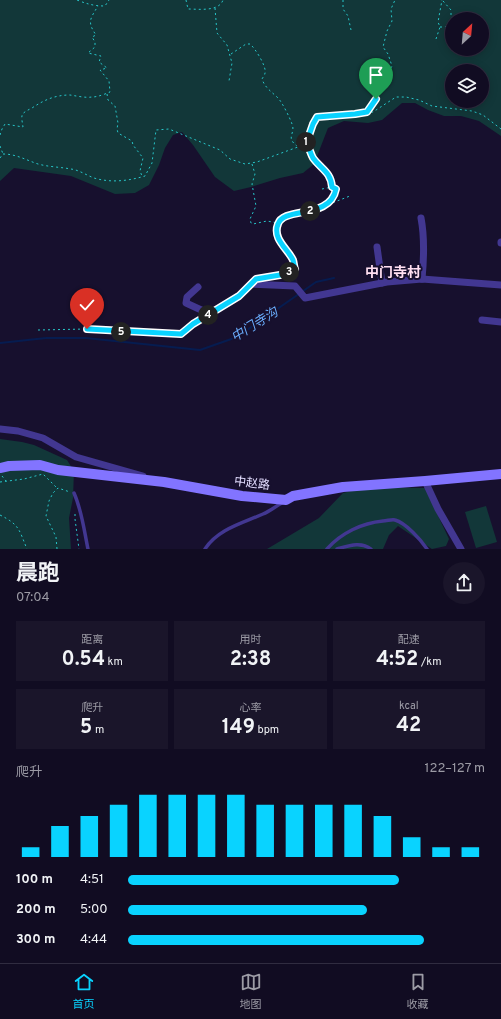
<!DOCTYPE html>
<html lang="zh">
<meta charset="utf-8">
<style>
:root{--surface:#110c22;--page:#1a152a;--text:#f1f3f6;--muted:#9c9ba5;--line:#302c40;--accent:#09d3ff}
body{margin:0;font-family:Overpass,"Noto Sans SC",sans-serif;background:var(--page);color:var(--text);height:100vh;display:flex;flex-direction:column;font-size:15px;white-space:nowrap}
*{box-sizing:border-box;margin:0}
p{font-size:13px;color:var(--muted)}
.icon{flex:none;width:22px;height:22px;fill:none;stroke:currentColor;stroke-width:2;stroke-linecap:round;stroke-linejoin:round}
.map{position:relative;height:549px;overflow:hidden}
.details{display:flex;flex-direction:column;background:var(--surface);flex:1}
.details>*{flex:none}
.needle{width:26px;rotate:26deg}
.buttons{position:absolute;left:445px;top:12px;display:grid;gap:8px}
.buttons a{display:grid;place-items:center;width:44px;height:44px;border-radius:50%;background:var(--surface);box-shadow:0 2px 10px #0003,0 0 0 1px var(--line);font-size:20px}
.pin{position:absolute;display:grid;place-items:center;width:34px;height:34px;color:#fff;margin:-41px -17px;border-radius:50% 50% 50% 0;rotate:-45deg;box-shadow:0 0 4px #0007}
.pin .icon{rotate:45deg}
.km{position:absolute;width:20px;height:20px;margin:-10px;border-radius:50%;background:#222;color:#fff;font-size:11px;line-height:20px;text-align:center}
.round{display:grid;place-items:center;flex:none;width:42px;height:42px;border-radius:21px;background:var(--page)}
.headline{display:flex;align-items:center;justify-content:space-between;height:68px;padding:0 16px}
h1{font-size:22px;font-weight:700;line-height:30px}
.stats{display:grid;grid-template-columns:repeat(3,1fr);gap:6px;height:68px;padding:4px 16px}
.stats div{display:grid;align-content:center;border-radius:0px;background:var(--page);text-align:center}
.stats b{font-size:20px;font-weight:700}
.stats small{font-size:11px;font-weight:400}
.stats p{font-size:11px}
.chart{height:112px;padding:8px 16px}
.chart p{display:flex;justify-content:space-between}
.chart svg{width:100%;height:72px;margin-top:4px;stroke:var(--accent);stroke-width:6}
ul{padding:0 16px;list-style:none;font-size:13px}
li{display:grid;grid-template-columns:64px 48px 1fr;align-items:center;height:30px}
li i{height:10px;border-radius:5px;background:var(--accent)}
.tab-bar{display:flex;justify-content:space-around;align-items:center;height:56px;border-top:1px solid var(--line);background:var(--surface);font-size:11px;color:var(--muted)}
.tab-bar a{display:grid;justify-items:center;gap:2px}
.tab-bar .on{color:var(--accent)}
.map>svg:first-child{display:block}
.green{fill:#123739;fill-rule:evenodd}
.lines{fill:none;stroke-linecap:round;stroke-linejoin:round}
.stream{stroke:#061c50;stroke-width:2}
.path{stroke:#27c6c9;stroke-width:1;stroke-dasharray:2 3;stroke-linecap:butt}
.lane{stroke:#423791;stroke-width:3.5}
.street{stroke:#423791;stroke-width:7}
.secondary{stroke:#8274ff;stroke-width:10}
.route-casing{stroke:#fff;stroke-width:8}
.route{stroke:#09d3ff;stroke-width:5}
.labels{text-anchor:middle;stroke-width:4;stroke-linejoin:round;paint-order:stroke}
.street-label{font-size:12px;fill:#e3ddff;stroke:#17102e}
.water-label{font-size:13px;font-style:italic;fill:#6bafff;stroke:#17102e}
.quarter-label{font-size:14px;font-weight:bold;fill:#ffdff1;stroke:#17102e}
</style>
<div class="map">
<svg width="501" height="549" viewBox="0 0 501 549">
<rect width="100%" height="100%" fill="#17102e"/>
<g class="green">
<path d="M 0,0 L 501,0 L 501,136 L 479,121 L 461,116 L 444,116 L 428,110 L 415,103 L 402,103 L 382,120 L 368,123 L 344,121 L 328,128 L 314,164 L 303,173 L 280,178 L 251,187 L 234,191 L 215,177 L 193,145 L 182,132 L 173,135 L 165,148 L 159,165 L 149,185 L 135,193 L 115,194 L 71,176 L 14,168 L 0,181 ZM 452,19 L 482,19 L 482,49 L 452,49 ZM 452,71 L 482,71 L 482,101 L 452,101 Z"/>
<path d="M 0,439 L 22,442 L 34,445 L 67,460 L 74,471 L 73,498 L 69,518 L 71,549 L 0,549 Z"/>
<path d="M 366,487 L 425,488 L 449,539 L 446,546 L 432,549 L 398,526 L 389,535 L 383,549 L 267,549 L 319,518 L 343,493 Z"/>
<path d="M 486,506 L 497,542 L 476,548 L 465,512 Z"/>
</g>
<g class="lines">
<path class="stream" d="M 0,343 L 46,338 L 86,338 L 200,350 L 237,337 L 316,282 L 334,278"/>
<g class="path">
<path d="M 77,0 C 87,4 94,6 105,6 L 109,0"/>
<path d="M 186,0 L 188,9 C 198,9 219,12 223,0"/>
<path d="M 343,0 L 343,9 L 348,16 L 351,30"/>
<path d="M 443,1 L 451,10 L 451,15 L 453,19"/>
<path d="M 215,8 L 217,33 L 227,45 L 232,63 L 229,81"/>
<path d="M 440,27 L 445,27 L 452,22"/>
<path d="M 436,39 L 440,27 L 438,22 L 442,0"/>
<path d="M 231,54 L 246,44 L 250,44 C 255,48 267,67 265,73 C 265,75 263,77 262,79 C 265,88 272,92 278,98 C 282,102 290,118 292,124 C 296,134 285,137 297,146"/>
<path d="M 107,94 L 108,100 L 115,106 L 118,123 L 117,129 L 118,133 L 132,141 L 133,145 L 143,158 L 140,171 L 142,176"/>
<path d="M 367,112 L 375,99 L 392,66 L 388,54 L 383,47 L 387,31 L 392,21 L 391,9 L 395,0"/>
<path d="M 0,135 L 2,129 L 5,124 L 23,127 C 21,114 20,114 32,108 C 44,100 55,95 70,95 C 77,96 85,98 92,97 C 98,97 105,94 110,92 L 109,81 L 100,70 L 107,68 L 99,62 L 101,56 L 88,53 L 95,47 L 95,42 L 92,37 L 96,35 C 87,22 90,19 98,6"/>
<path d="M 306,144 C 311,148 310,154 314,158 C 322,168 331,174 332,187"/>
<path d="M 0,146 L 3,154"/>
<path d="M 3,154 C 16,154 26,160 38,164 C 49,167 60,167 71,169 C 79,170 86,175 94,178 C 111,183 128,181 145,176 L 152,163 L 156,130 L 169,129 L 220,150 L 230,159 L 245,164 L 257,162 L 306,144 L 313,124 L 317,117 L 373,112 L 396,97 L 406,97 L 419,100 L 432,106 L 472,111 L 483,115 L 501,129"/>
<path d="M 0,158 L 2,155"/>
<path d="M 252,164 L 255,174 L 252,184 L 256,206 L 250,219 L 251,223 L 253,224 L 267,221 L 278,223"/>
<path d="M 322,189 L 332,187 L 336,189 L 335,194 L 328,204"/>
<path d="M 289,255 C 281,245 269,226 284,217 C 292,213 303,213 312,210 C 325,206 337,201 350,196"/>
<path d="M 38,330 L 87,329 L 178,335 L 185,332 L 193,324 L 202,318"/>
<path d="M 2,476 L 6,481"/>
<path d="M 0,482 L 24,479 L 43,474 L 57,488"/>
<path d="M 75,514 L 75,519 L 79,549"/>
<path d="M 0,515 C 20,525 19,530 27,549"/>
<path d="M 57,549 L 56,537 L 46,516 L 49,501 L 53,493 L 58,488 L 70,492"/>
</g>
<g class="lane">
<path d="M 74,493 C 82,511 84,530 88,549"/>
<path d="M 205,549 C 218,529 243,523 263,514 C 270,511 276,506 282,503"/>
<path d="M 327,549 C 341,533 362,523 383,521 C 387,521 392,519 395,520 C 406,523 421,540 427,549"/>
<path d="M 337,549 C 348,546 361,541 371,549"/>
</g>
<g class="street">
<path d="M 421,218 C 425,239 424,258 422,279"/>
<path d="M 501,242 L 501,243"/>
<path d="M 377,247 L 382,283"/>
<path d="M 251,284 L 295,286 L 305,298 L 387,282 L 422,279 L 501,285"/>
<path d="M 198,287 L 187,297 L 186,303 L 210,314 L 239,296 L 256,279 L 286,274 L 295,269 L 293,260"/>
<path d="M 482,320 L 501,322"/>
<path d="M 0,429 L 18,431 L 43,438 L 76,457 L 143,476"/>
<path d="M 425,481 L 438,509 L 461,549"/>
</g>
<path class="secondary" d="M 0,468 L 9,466 L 40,465 L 58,470 L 164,482 L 242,496 L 286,500 L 293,496 L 343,487 L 425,481 L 501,474"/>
</g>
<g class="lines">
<g class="route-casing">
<path id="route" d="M 87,329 L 181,334 L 193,324 L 239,296 L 256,279 L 286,274 L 295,269 C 294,267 294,263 293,260 C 288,249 272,239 278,224 C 284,206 330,220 336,189 L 332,187 C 331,172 321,169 313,158 C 310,153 310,148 306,144 L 313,124 L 317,117 L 355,114 L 367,112 L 376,99"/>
</g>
<use href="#route" class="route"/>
</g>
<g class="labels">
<g class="street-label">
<text transform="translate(252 483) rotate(7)" y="4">中赵路</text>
</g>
<g class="water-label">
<text transform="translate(254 324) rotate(-32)" y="5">中门寺沟</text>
</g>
<g class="quarter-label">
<text x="393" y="277">中门寺村</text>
</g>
</g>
</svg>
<div class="buttons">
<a><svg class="needle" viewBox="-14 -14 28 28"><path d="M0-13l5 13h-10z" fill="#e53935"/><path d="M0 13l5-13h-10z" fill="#9c9ba5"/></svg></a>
<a><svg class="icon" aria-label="layers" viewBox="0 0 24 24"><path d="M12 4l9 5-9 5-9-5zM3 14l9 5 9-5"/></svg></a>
</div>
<div class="pin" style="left:376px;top:99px;background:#1e9e55"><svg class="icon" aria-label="arrive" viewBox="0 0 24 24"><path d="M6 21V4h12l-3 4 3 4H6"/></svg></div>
<div class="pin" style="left:87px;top:329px;background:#d93025"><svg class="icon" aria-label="check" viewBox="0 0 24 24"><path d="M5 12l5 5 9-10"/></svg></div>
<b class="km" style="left:306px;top:142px">1</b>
<b class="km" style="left:310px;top:211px">2</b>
<b class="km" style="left:289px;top:272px">3</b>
<b class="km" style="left:208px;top:315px">4</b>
<b class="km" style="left:121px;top:332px">5</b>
</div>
<section class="details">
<div class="headline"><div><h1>晨跑</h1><p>07:04</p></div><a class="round"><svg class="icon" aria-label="share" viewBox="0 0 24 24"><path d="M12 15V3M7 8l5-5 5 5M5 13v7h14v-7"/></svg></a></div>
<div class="stats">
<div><p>距离</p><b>0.54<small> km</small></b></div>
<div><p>用时</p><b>2:38</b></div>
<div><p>配速</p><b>4:52<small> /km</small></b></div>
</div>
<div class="stats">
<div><p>爬升</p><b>5<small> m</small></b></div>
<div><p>心率</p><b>149<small> bpm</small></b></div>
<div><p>kcal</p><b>42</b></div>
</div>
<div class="chart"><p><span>爬升</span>122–127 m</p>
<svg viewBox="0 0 160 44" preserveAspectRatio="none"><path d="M5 44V38M15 44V25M25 44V19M35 44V12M45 44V6M55 44V6M65 44V6M75 44V6M85 44V12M95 44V12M105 44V12M115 44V12M125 44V19M135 44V32M145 44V38M155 44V38"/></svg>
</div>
<ul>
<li><b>100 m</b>4:51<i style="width:76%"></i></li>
<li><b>200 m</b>5:00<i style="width:67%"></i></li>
<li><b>300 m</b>4:44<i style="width:83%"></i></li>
</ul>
</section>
<nav class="tab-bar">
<a class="on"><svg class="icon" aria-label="home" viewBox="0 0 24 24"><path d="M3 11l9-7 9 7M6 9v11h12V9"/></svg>首页</a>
<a><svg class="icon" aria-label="map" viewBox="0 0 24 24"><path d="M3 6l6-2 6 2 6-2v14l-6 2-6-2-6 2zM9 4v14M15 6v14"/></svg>地图</a>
<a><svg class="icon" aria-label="saved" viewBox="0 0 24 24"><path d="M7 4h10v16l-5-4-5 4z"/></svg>收藏</a>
</nav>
